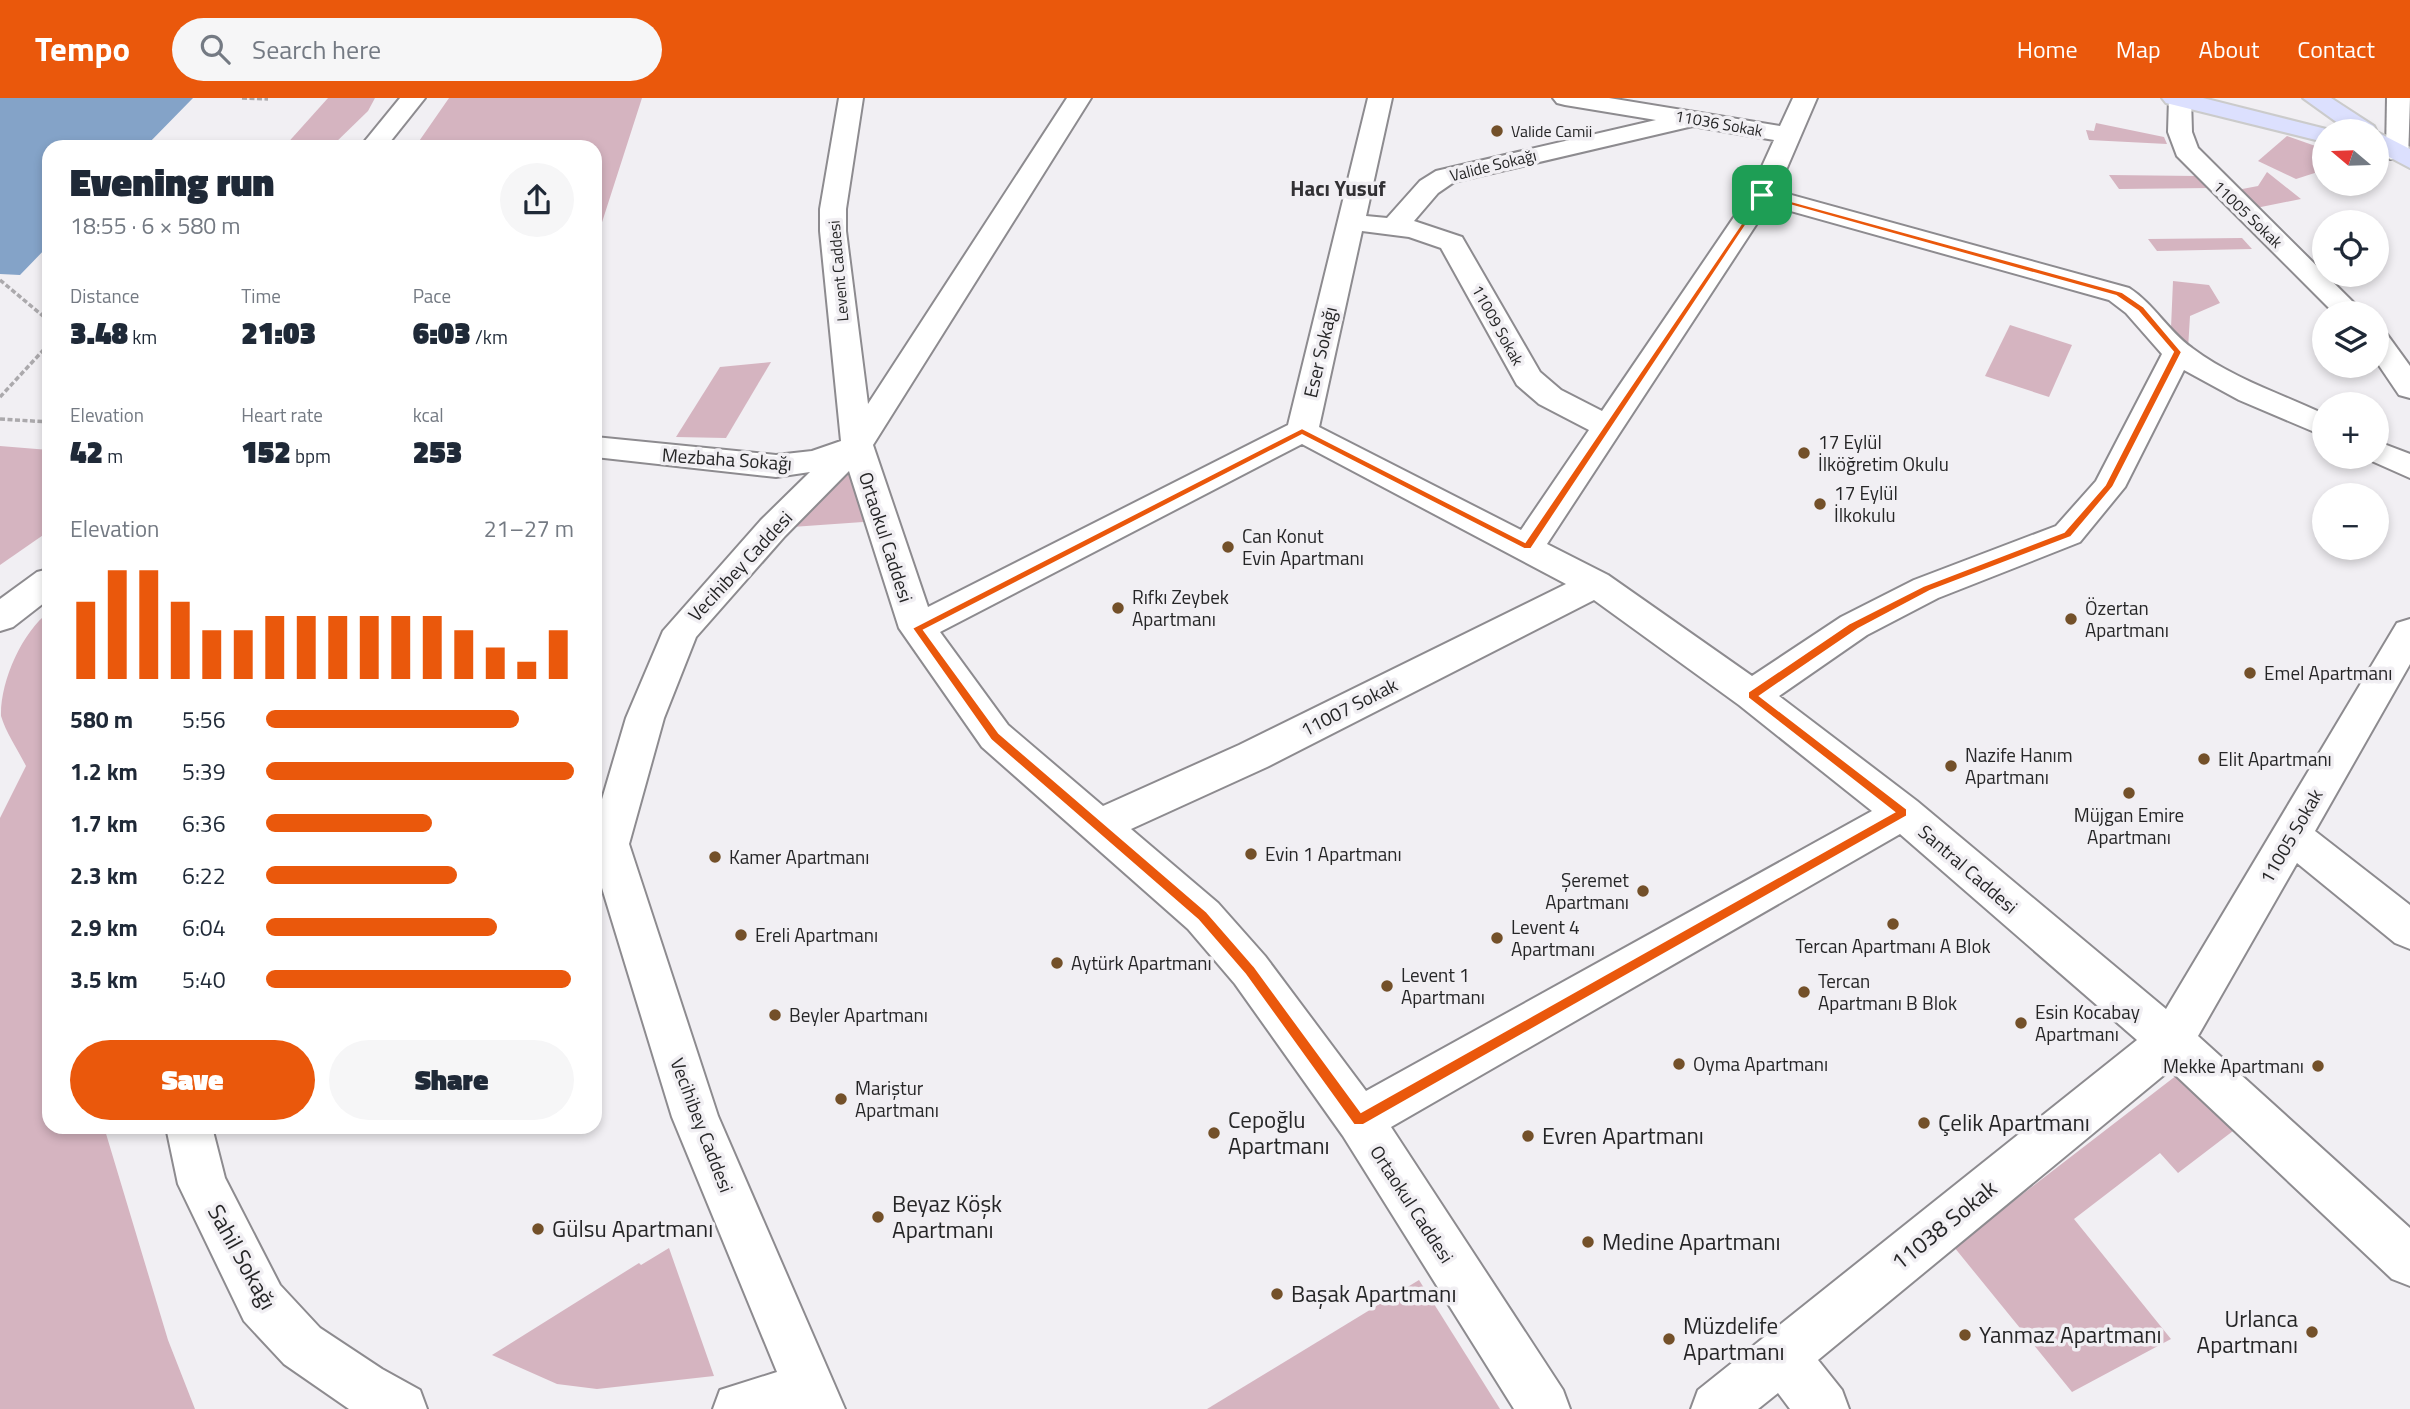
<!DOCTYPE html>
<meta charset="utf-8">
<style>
:root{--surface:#fff;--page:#f6f6f7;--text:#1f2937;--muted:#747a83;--accent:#ea580c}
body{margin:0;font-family:"Titillium Web",sans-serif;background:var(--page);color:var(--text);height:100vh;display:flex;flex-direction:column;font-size:26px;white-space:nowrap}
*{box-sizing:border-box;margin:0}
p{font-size:23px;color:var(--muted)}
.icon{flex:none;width:38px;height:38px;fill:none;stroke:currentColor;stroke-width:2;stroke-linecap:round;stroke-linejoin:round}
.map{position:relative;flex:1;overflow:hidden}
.panel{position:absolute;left:42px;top:42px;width:560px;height:994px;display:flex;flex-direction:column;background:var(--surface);border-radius:21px;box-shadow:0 4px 10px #0003}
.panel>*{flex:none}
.needle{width:46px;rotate:289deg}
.tools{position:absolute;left:2312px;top:21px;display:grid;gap:14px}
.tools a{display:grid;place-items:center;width:77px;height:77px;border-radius:50%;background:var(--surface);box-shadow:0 4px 10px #0003;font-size:35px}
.pin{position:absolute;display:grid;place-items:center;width:60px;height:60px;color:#fff;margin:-30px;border-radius:14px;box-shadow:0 4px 10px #0006}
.round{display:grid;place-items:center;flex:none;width:74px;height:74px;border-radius:37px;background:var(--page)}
.overview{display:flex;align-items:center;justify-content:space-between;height:119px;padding:0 28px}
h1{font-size:38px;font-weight:800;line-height:52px}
.figures{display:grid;grid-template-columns:repeat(3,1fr);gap:10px;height:119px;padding:7px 28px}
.figures div{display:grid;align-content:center}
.figures b{font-size:30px;font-weight:800}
.figures small{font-size:19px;font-weight:400}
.figures p{font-size:19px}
.chart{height:196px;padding:14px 28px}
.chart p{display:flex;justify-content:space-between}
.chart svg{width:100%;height:126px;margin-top:7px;stroke:var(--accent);stroke-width:6}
.action{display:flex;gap:14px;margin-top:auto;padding:14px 28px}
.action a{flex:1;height:80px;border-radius:42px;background:var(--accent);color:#fff;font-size:28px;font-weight:800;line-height:80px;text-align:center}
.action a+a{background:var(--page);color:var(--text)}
ul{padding:0 28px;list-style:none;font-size:23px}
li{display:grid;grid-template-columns:112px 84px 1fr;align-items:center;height:52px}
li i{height:18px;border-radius:9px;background:var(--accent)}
header{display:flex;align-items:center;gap:42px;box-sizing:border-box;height:98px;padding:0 35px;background:var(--accent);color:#fff}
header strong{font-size:33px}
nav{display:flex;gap:38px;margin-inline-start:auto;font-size:24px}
.search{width:490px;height:63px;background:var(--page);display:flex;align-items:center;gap:18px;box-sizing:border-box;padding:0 24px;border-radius:38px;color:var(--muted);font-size:26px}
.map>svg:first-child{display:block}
.green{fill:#d5b4c0}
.water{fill:#84a3c8}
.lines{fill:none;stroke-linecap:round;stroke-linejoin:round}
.minor-casing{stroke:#8d8b8f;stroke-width:4}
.major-casing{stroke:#cbcbcb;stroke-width:4}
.path{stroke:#aba9ac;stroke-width:3.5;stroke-dasharray:5 2.5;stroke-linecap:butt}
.minor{fill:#fff;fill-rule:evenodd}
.major{fill:#dce0fe;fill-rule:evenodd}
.route{fill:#ea580c;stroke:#fff;stroke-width:2;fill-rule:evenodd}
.poi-dot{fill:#735029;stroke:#f1eff3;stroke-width:2.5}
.labels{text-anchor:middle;stroke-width:7;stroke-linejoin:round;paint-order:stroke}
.far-street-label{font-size:16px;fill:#262627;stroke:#f1eff3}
.far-poi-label{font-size:16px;fill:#262627;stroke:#f1eff3;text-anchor:start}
.street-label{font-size:19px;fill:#262627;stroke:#f1eff3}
.poi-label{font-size:19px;fill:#262627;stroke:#f1eff3;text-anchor:start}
.far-district-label{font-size:21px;font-weight:bold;fill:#323134;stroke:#f1eff3}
.near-poi-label{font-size:23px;fill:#262627;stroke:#f1eff3;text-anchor:start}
.near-street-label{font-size:23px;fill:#262627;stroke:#f1eff3}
</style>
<header>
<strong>Tempo</strong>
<div class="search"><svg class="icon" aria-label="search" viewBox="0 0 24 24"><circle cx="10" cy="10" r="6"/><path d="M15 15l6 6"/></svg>Search here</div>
<nav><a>Home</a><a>Map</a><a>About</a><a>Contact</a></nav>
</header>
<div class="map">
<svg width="2410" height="1311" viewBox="0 0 2410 1311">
<rect width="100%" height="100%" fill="#f1eff3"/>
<g class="green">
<path d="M 328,0 L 375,0 L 368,13 L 331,49 L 284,49 Z"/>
<path d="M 449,0 L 642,0 L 595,146 L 595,49 L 415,49 Z"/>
<path d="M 2096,25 L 2164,39 L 2167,46 L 2089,42 L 2086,32 L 2094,33 Z"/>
<path d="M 2287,38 L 2324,51 L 2324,72 L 2296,81 L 2258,63 Z"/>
<path d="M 2267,74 L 2301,101 L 2256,110 L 2237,92 L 2258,88 Z"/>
<path d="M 2109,77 L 2197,78 L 2211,90 L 2119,91 Z"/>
<path d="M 2242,140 L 2252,151 L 2157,153 L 2148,141 Z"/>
<path d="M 2173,183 L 2209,187 L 2220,205 L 2190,218 L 2188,251 L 2171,230 Z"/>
<path d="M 2010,227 L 2072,247 L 2049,299 L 1985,278 Z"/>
<path d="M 771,264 L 726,340 L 676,339 L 720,269 Z"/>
<path d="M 0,348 L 49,352 L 49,433 L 0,467 Z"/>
<path d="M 856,372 L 862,376 L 863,424 L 792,429 L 842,380 Z"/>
<path d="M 49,514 L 49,1029 L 104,1029 L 168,1242 L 195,1311 L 0,1311 L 0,720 L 26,668 C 18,652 6,635 1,618 C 0,584 22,534 49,514 Z"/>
<path d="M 2177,977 L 2233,1033 L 2178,1075 L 2160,1055 L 2074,1121 L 2171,1241 L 2072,1294 L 1954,1149 Z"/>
<path d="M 669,1150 L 714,1278 L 597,1291 L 557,1286 L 492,1257 L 639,1165 L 641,1167 Z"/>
<path d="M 1419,1182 L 1500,1311 L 1207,1311 Z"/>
</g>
<path class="water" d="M 0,0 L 193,0 L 145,49 L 49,49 L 49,147 L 20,177 L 0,176 Z"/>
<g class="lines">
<g class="minor-casing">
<g id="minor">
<path d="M 400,0 L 425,0 L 386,49 L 360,49 Z"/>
<path d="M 839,0 L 863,0 L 846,111 L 846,133 L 868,306 L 1067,0 L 1091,0 L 873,347 L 928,509 L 1288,327 L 1368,0 L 1392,0 L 1366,118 L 1387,120 L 1420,83 L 1436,73 L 1656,22 L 1565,7 L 1557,5 L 1553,0 L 1609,0 L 1780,28 L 1793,0 L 1817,0 L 1777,93 L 2129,190 C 2154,206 2168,233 2192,250 C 2232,280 2279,295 2324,316 L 2324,338 L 2239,302 L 2184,272 L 2125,389 L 2080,444 L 1938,500 L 1867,537 L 1779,598 L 1917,703 L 2166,911 L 2397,525 L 2410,521 L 2410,566 L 2315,733 L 2410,807 L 2410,851 L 2395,845 L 2297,765 L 2198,938 L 2410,1130 L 2410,1188 L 2392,1181 L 2170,972 L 1818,1262 L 1842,1292 L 1849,1311 L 1790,1311 L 1778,1295 L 1758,1311 L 1691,1311 L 1698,1292 L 2137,942 L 1900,736 L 1391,1029 L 1563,1292 L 1570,1311 L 1514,1311 L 1343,1038 L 1235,886 L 1188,831 L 982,649 L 899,530 L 849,373 L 785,438 L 696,539 L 664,620 L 629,746 L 718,1018 L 845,1311 L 713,1311 L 720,1292 L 777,1274 L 672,1019 L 595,767 L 595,725 L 626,620 L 663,533 L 761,422 L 810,374 L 776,379 L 595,359 L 595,339 L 776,357 L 812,353 L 841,343 L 820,133 L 820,111 ZM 1693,28 L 1774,42 L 1749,97 L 1602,313 L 1561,292 L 1540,274 L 1462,139 L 1414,123 L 1438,95 L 1454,84 ZM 1769,107 L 2109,202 L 2126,215 L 2162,256 L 2096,383 L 2056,428 L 1914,482 L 1841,519 L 1752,578 L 1608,477 L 1547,446 ZM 1362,133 L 1409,139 L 1441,150 L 1517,287 L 1539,306 L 1589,332 L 1521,432 L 1319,329 ZM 1302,346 L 1566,486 L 1239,647 L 1103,708 L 1008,627 L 940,534 ZM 1594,502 L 1739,607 L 1872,713 L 1366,993 L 1265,858 L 1218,805 L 1131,731 L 1267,669 Z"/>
<path d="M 2169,0 L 2191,0 L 2192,34 L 2198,50 L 2364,215 L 2334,215 L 2177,58 L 2168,34 Z"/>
<path d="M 2387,0 L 2410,0 L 2408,61 L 2390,61 L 2386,56 Z"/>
<path d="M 2376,232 L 2386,235 L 2410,268 L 2410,300 L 2399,297 L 2376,263 Z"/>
<path d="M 2376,343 L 2410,356 L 2410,380 L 2365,360 L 2376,359 Z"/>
<path d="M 49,471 L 49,501 L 13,529 L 0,533 L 0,501 L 37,474 Z"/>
<path d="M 166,1029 L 212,1029 L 225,1080 L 280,1187 L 320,1230 L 382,1271 L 420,1292 L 427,1311 L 349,1311 L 284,1266 L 244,1223 L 178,1086 Z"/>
</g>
</g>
<g class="major-casing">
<g id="major">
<path d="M 2162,0 L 2203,0 L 2334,33 L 2324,33 L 2324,44 L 2166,5 Z"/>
<path d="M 2303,0 L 2331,0 L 2374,28 L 2377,34 L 2410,51 L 2410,70 L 2376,52 L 2376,33 L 2349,33 Z"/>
</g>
</g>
<g class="path">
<path d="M 242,0 L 268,1"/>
<path d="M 0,182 L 49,223"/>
<path d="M 0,299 L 49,246"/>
<path d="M 0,321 L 49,324"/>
</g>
<use href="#minor" class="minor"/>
<use href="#major" class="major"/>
</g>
<path class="route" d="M 1762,95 L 2122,194 L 2144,209 L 2182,254 L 2113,389 L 2071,439 L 1930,493 L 1858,531 L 1760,598 L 1907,711 L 1907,718 L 1363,1027 L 1354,1027 L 1245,876 L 1198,822 L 991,642 L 912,530 L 1302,330 L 1525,444 ZM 1764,100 L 2116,198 L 2138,213 L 2173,254 L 2105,387 L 2064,434 L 1923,488 L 1850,525 L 1748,594 L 1748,600 L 1894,714 L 1361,1014 L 1254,868 L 1207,814 L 999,635 L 924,532 L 1302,337 L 1524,451 L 1531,451 Z"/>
<g class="poi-dot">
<circle cx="1497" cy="33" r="7"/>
<circle cx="1804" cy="355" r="7"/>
<circle cx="1820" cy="406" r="7"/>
<circle cx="1228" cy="449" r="7"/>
<circle cx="1118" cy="510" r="7"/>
<circle cx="2071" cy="521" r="7"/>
<circle cx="2250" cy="575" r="7"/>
<circle cx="2204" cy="661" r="7"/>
<circle cx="1951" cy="668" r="7"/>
<circle cx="2129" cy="695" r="7"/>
<circle cx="1251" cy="756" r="7"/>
<circle cx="715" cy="759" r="7"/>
<circle cx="1643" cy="793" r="7"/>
<circle cx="1893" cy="826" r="7"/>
<circle cx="741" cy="837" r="7"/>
<circle cx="1497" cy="840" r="7"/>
<circle cx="1057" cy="865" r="7"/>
<circle cx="1387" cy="888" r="7"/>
<circle cx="1804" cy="894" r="7"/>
<circle cx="775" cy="917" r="7"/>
<circle cx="2021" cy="925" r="7"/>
<circle cx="1679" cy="966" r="7"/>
<circle cx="2318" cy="968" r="7"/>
<circle cx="841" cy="1001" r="7"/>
<circle cx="1924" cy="1025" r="7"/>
<circle cx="1214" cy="1035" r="7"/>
<circle cx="1528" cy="1038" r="7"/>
<circle cx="878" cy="1119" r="7"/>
<circle cx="538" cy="1131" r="7"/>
<circle cx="1588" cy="1144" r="7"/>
<circle cx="1277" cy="1196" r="7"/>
<circle cx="2312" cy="1234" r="7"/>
<circle cx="1965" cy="1237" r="7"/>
<circle cx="1669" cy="1241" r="7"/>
</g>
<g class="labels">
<g class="far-street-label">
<text transform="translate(1719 25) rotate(10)" y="6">11036 Sokak</text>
<text transform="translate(1493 67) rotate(-14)" y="6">Valide Sokağı</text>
<text transform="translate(2248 116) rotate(44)" y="6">11005 Sokak</text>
<text transform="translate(838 173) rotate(-95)" y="6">Levent Caddesi</text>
<text transform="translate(1498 227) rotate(61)" y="6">11009 Sokak</text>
</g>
<g class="far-poi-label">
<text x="1511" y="39">Valide Camii</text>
</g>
<g class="street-label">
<text transform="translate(1320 254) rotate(-77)" y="7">Eser Sokağı</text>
<text transform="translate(727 361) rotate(4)" y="7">Mezbaha Sokağı</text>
<text transform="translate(886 439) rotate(72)" y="7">Ortaokul Caddesi</text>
<text transform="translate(740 468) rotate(-47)" y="7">Vecihibey Caddesi</text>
<text transform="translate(1349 609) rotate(-27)" y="7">11007 Sokak</text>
<text transform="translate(2291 738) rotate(-60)" y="7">11005 Sokak</text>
<text transform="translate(1968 771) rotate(41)" y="7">Santral Caddesi</text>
<text transform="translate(702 1027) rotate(69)" y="7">Vecihibey Caddesi</text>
<text transform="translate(1412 1106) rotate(57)" y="7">Ortaokul Caddesi</text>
</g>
<g class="poi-label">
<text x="1818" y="351">17 Eylül<tspan x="1818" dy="22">İlköğretim Okulu</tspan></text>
<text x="1834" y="402">17 Eylül<tspan x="1834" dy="22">İlkokulu</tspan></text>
<text x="1242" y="445">Can Konut<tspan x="1242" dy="22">Evin Apartmanı</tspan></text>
<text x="1132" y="506">Rıfkı Zeybek<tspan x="1132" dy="22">Apartmanı</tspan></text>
<text x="2085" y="517">Özertan<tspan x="2085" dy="22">Apartmanı</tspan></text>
<text x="2264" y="582">Emel Apartmanı</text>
<text x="1965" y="664">Nazife Hanım<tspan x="1965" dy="22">Apartmanı</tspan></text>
<text x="2218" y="668">Elit Apartmanı</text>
<text x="2129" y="724" text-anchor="middle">Müjgan Emire<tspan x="2129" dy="22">Apartmanı</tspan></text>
<text x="1265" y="763">Evin 1 Apartmanı</text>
<text x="729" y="766">Kamer Apartmanı</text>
<text x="1629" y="789" text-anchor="end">Şeremet<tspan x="1629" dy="22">Apartmanı</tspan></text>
<text x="1511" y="836">Levent 4<tspan x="1511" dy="22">Apartmanı</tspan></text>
<text x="755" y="844">Ereli Apartmanı</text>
<text x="1893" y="855" text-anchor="middle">Tercan Apartmanı A Blok</text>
<text x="1071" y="872">Aytürk Apartmanı</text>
<text x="1401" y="884">Levent 1<tspan x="1401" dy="22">Apartmanı</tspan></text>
<text x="1818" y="890">Tercan<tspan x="1818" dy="22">Apartmanı B Blok</tspan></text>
<text x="2035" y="921">Esin Kocabay<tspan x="2035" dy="22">Apartmanı</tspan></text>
<text x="789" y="924">Beyler Apartmanı</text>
<text x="1693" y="973">Oyma Apartmanı</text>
<text x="2304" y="975" text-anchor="end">Mekke Apartmanı</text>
<text x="855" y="997">Mariştur<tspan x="855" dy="22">Apartmanı</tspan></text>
</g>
<g class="far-district-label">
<text x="1338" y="98">Hacı Yusuf</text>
</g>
<g class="near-poi-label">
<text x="1228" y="1030">Cepoğlu<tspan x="1228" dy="26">Apartmanı</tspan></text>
<text x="1938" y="1033">Çelik Apartmanı</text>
<text x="1542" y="1046">Evren Apartmanı</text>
<text x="892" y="1114">Beyaz Köşk<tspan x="892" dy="26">Apartmanı</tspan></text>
<text x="552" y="1139">Gülsu Apartmanı</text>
<text x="1602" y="1152">Medine Apartmanı</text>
<text x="1291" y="1204">Başak Apartmanı</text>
<text x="2298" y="1229" text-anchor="end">Urlanca<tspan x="2298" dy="26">Apartmanı</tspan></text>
<text x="1683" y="1236">Müzdelife<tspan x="1683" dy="26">Apartmanı</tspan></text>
<text x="1979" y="1245">Yanmaz Apartmanı</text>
</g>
<g class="near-street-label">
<text transform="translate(1944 1127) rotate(-39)" y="8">11038 Sokak</text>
<text transform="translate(242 1159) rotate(61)" y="8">Sahil Sokağı</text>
</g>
</g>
</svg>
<div class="tools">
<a><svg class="needle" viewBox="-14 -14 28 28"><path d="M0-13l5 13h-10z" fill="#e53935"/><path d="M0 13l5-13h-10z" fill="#747a83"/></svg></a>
<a><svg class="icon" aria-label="locate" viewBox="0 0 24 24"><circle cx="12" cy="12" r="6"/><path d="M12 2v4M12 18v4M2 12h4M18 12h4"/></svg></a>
<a><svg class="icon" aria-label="layers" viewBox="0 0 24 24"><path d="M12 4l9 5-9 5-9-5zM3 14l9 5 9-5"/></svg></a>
<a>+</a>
<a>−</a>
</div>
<div class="pin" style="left:1762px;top:97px;background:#1e9e55"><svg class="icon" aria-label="arrive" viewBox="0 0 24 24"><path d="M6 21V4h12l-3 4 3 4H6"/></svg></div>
<section class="panel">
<div class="overview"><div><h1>Evening run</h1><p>18:55 · 6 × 580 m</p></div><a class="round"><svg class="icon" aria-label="share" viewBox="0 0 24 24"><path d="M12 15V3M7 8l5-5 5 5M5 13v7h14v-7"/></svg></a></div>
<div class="figures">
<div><p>Distance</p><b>3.48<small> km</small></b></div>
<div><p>Time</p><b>21:03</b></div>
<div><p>Pace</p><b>6:03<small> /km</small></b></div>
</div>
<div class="figures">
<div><p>Elevation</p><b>42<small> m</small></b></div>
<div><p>Heart rate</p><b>152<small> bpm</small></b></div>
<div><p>kcal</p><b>253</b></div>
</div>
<div class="chart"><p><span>Elevation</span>21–27 m</p>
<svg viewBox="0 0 160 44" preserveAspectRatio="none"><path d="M5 44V17M15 44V6M25 44V6M35 44V17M45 44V27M55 44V27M65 44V22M75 44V22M85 44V22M95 44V22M105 44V22M115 44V22M125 44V27M135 44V33M145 44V38M155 44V27"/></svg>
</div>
<ul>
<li><b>580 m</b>5:56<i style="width:82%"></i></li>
<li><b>1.2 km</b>5:39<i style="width:100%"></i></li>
<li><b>1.7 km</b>6:36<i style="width:54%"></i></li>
<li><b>2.3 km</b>6:22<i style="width:62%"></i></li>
<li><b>2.9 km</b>6:04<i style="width:75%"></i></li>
<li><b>3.5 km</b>5:40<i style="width:99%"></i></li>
</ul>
<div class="action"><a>Save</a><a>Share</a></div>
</section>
</div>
